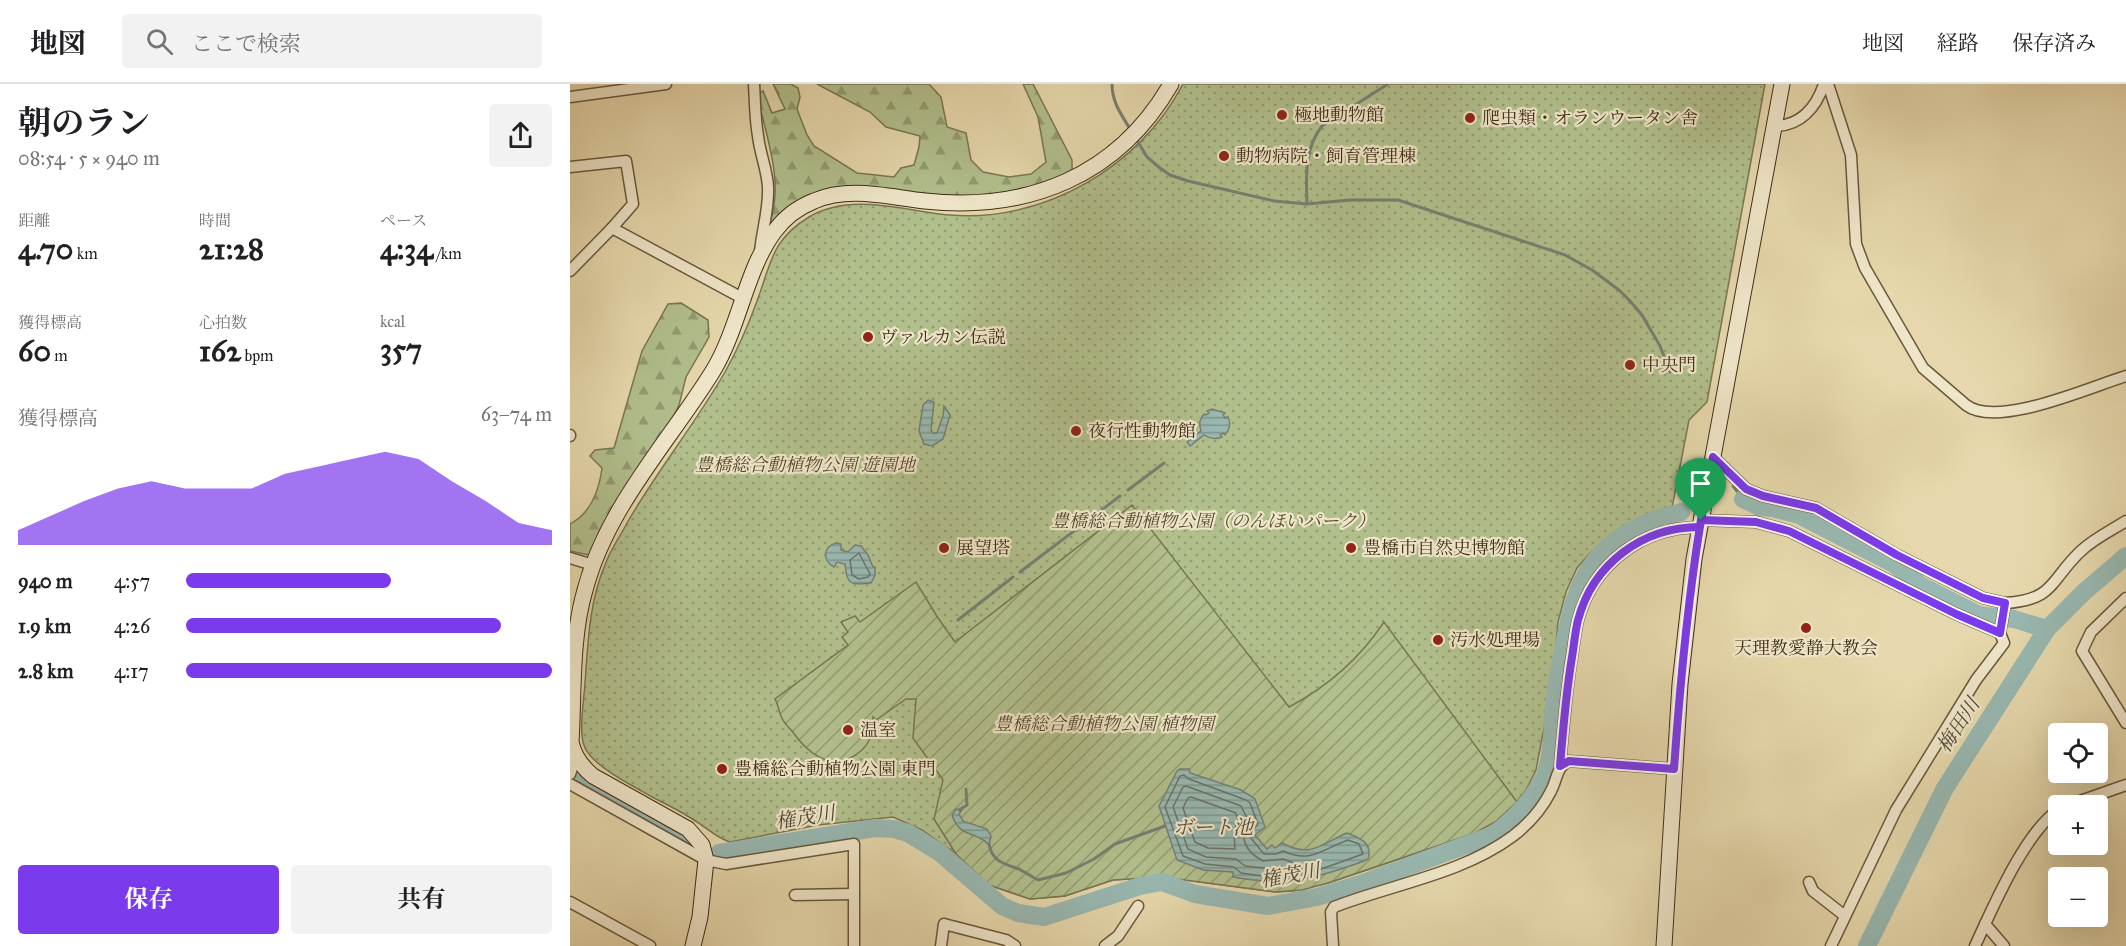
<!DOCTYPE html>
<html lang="ja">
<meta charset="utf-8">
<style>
:root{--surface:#fff;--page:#f2f2f2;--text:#202124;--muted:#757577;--line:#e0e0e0;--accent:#7c3aed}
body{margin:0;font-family:"IM FELL Great Primer","Noto Serif JP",serif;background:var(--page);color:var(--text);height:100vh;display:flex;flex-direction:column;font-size:22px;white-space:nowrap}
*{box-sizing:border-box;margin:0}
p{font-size:20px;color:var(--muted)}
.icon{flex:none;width:33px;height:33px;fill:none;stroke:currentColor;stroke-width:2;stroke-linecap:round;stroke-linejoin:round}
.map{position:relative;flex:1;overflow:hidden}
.sheet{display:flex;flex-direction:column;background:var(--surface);width:570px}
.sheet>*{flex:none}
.controls{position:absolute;left:1478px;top:639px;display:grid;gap:12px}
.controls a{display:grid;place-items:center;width:60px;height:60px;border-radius:6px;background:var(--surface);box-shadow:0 6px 24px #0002;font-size:30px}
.pin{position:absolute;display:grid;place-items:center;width:51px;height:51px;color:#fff;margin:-62px -26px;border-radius:50% 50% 50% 0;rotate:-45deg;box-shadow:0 0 6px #0007}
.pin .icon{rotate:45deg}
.round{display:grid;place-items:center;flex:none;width:63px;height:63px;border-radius:6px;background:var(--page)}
.overview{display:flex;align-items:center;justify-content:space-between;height:102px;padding:0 18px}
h1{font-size:33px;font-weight:700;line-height:45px}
.metrics{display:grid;grid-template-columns:repeat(3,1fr);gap:9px;height:102px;padding:6px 18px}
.metrics div{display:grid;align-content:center}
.metrics b{font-size:30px;font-weight:700}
.metrics small{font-size:16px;font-weight:400}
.metrics p{font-size:16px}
.chart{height:168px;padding:12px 18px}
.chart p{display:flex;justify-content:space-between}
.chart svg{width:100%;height:108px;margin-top:6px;fill:var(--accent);opacity:.7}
.primary-button{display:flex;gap:12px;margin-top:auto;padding:12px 18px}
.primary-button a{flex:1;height:69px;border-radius:6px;background:var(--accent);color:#fff;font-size:24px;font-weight:700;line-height:69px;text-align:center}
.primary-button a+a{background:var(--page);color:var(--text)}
ul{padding:0 18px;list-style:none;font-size:20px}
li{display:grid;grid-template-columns:96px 72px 1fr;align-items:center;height:45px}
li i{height:15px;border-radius:8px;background:var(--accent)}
header{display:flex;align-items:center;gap:36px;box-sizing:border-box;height:84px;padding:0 30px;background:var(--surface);border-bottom:2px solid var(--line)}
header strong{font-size:28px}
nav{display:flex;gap:33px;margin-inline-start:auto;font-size:21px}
.search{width:420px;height:54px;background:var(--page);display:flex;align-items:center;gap:15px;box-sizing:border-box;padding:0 21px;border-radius:6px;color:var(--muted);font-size:22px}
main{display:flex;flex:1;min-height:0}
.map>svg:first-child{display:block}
.forest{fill:url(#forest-firs);stroke:#797652;stroke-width:1.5}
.park{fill:url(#park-dots);stroke:#797652;stroke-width:1.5}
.garden{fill:url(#garden-furrows);stroke:#797652;stroke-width:1.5}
.water{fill:url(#water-rules);stroke:#758073;stroke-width:1.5}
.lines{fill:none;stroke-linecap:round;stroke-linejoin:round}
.shore{stroke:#6c7264;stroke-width:1.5}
.stream{stroke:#758073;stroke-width:3}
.river{stroke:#98b8b1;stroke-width:18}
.street-casing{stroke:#6a583c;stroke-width:13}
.secondary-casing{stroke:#412d17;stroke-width:17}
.street{stroke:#efe6c9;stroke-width:10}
.secondary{stroke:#efe6c9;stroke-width:15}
.route-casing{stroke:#fff;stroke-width:12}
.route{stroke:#7c3aed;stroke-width:8}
.poi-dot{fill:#8f2418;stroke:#efe6c9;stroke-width:2}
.labels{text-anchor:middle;stroke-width:4.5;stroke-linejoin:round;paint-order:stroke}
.poi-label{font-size:18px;fill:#412d17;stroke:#efe6c9;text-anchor:start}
.park-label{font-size:18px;font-style:italic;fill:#574a2e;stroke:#efe6c9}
.water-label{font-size:20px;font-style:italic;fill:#524936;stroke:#efe6c9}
</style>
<header>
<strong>地図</strong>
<div class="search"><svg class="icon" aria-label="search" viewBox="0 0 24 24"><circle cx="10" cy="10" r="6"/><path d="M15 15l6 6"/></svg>ここで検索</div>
<nav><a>地図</a><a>経路</a><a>保存済み</a></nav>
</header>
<main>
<section class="sheet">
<div class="overview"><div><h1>朝のラン</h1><p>08:54 · 5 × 940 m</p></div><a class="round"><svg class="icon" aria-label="share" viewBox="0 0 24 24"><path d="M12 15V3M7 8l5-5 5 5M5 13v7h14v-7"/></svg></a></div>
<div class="metrics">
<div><p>距離</p><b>4.70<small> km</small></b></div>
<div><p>時間</p><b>21:28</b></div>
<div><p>ペース</p><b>4:34<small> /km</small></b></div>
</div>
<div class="metrics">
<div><p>獲得標高</p><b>60<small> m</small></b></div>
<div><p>心拍数</p><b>162<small> bpm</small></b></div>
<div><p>kcal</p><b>357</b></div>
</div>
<div class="chart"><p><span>獲得標高</span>63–74 m</p>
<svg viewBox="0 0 160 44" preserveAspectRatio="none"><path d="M0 44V38L10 32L20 26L30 21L40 18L50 21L60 21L70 21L80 15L90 12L100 9L110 6L120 9L130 18L140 26L150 35L160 38V44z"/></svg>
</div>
<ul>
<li><b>940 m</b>4:57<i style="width:56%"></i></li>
<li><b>1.9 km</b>4:26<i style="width:86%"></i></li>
<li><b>2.8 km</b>4:17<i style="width:100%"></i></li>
</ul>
<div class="primary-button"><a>保存</a><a>共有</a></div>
</section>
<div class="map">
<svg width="1556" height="862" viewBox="0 0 1556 862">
<defs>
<pattern id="forest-firs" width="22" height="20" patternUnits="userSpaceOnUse" patternTransform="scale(1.5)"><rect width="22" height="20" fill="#b1bf8c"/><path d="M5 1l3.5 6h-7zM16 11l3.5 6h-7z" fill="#929c71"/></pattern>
<pattern id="park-dots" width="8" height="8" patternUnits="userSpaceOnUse" patternTransform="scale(1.5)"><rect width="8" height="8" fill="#b1bf8c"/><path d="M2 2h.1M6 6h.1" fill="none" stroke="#929c71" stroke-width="1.8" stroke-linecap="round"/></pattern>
<pattern id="garden-furrows" width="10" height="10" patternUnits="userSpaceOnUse" patternTransform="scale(1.5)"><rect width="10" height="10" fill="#b1bf8c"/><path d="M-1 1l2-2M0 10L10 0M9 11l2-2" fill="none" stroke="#929c71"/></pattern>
<pattern id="water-rules" width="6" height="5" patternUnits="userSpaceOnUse" patternTransform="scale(1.5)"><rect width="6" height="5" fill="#98b8b1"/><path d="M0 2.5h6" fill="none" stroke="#7e968f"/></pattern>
</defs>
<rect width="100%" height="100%" fill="#e6d8ac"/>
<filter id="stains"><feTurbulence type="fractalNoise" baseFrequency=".00333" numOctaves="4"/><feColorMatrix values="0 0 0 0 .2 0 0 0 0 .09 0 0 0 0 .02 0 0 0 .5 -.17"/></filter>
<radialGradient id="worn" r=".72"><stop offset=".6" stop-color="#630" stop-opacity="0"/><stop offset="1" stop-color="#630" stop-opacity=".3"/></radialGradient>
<g class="forest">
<path d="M 203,0 L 221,0 L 228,4 L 230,13 L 227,25 L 237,51 L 244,62 L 287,89 L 324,93 L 331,84 L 344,81 L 349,63 L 350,52 L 316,43 L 300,28 L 247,0 L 359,0 L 371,13 L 377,43 L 396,49 L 401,76 L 413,88 L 439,93 L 461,90 L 476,78 L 468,33 L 453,0 L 463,0 L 502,76 L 502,86 L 469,103 L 409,116 L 286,105 L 202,141 L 200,138 C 214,98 196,51 187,11 L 193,7 L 202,29 L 215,25 Z"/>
<path d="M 111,219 L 138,236 L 139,253 L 116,293 L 109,321 L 99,342 L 25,465 L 19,471 L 0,467 L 0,440 C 21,429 29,407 32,384 L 20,372 L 25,366 L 44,364 L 72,267 L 98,220 Z"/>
</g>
<path class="park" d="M 613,0 L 1195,0 L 1137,318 L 1119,336 L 1102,424 L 1068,434 L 1050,445 L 1020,469 L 1007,484 L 996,508 L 988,538 L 983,597 L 966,686 L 956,706 L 942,724 L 925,738 L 898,752 L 758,799 L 723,807 L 705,808 L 592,793 L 543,796 L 495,812 L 460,815 L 419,801 L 386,770 L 352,746 L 323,733 L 248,741 L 160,758 C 146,754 136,743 124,736 C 113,729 100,722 88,716 C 68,705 25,684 15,664 C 8,649 14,616 15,599 C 18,559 19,518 35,481 C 40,466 50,453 57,439 C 87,387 125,340 155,288 C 168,265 178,242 187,217 C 201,180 201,156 239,133 C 282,108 334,127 380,131 C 473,139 570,83 613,0 Z"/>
<path class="garden" d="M 562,421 L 719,623 C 757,603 790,574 814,538 L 947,718 L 925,738 L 905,749 L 758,799 L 732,806 L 705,808 L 592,793 L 543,796 L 495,812 L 460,815 L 419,801 L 386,770 L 364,735 L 373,696 L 343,654 L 346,615 L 336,615 L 306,636 L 303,633 C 303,651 300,662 284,672 C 258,687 236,667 222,647 C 218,643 213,638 211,632 C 208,626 209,621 205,615 L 278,561 L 272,553 L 278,548 L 271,538 L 285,532 L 290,538 L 346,498 L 368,534 L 385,558 Z"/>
<g class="water">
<path d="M 358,316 L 364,318 L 361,346 L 363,349 L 367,349 L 373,332 L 374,322 L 380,331 L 373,355 L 362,362 L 354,360 L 349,347 L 353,321 Z"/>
<path d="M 642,325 L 655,329 L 653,331 L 655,334 L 658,333 C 661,339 660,345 655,351 L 653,349 L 650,351 L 652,353 C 645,356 640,355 634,351 L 620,362 L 617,358 L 631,347 C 629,340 629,335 634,330 L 636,331 L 639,329 L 637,327 Z"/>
<path d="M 266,459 L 271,460 L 271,466 L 278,468 L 285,461 L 291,462 L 298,471 L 303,483 L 305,483 L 305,491 L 301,499 C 283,500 277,504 275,480 L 267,478 L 264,483 C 252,476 253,463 266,459 Z"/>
<path d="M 610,685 L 619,685 L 620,689 L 671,706 L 679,711 L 685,715 L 695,743 L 685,751 L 697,765 L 702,761 L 705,764 L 712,759 C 741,775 753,759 777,749 C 790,754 803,759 798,775 C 789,780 778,782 768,786 C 727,799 705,800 663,793 L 663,788 L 633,786 L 607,776 L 589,722 L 607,687 Z"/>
<path d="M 386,725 L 392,726 L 389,730 L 393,737 L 417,745 L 421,752 L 419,761 C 406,746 390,755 382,731 Z"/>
</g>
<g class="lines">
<g class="shore">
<path d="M 289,469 L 300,490 L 298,493 L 289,495 L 282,491 L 280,476 Z"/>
<path d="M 614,691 L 619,695 L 676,716 L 680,719 L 688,740 L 681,748 L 680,753 L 694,770 L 706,770 L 713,767 C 742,780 752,765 778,756 L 789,760 L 793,770 L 746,787 L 713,792 L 692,792 L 671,789 L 664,783 L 635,780 L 613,772 L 595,723 L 610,692 Z"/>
<path d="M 616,702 L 671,722 L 679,738 C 668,754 676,768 693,777 L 713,775 L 724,779 L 725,783 L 693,784 L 675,782 L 666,775 L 636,773 L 618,765 L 603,723 L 613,703 Z"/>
<path d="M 621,713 L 666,729 L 668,736 L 664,748 L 665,765 L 638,764 L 625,758 L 613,724 L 618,714 Z"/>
</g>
<g class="stream">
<path d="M 542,0 C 542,18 551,30 560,45"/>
<path d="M 565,53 L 577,73 L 590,84 L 600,91 L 618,97 L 704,117 L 737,120 L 780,116 L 828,116 L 995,171 L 1022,186 L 1049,206 L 1060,217 L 1072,231 L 1090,262 L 1100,288"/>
<path d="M 737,120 C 736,93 734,65 752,42 L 818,0"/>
<path d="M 1163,402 L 1173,415"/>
<path d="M 558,406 L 594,379"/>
<path d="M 450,488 L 550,412"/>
<path d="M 388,536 L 443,493"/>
<path d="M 389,726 L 397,721 L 396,705"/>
<path d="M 419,760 C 422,776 431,779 446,784 C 454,787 460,792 468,796 L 496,789 L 524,775 L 545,760 L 595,742"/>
</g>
<g class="river">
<path d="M 1173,415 L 1190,423 L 1202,424 L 1229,431 L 1324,480 L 1350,501 L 1409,531 L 1444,535 L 1477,545"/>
<path d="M 10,699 L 115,756"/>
<path d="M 149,769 L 305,744 L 324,745 L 338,749 L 369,768 L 432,822 L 448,829 L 474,833 L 570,802 L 592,798 L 625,810 L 698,822 L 747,813 L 793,799 L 923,751 C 943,736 963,716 974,693 C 983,672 982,643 984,620 C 986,601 990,581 994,561 C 1004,506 1017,466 1072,441 C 1084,435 1099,432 1111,428"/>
<path d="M 1297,862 L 1375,704 L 1477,545 L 1514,508 L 1556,472"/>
</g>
<g class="street-casing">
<g id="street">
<path d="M 184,0 C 185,17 185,35 188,52 C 190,70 197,85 198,103 C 199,126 192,146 190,168"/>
<path d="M 1258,0 L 1281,71 L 1286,160 L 1295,184 L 1353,284 L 1396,321 C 1427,345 1520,303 1556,292"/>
<path d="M 0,13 L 96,0"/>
<path d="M 1204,42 C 1230,42 1246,24 1254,0"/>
<path d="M 0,83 L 56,77 L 63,120 L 42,144"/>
<path d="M 0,187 L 42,144 L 174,215"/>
<path d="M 0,351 L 0,352"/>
<path d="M 1143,373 L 1176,405 L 1193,412 L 1246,424 L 1327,471 L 1413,514 L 1435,519"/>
<path d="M 1131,436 L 1186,438 L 1219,447 L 1386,530 L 1430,549"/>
<path d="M 0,474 L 23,481"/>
<path d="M 1556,514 L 1521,548 L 1512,567 L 1556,639"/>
<path d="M 990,682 C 993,645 996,609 1002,572 C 1004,561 1005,548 1008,536 C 1023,480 1072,443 1130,443"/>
<path d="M 0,690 L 6,673"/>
<path d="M 0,700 L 136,776 L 156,780 L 284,760 L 284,862"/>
<path d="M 1496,722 L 1556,701"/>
<path d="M 1239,798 L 1243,807 L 1275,832"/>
<path d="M 225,811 L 284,810"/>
<path d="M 0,818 L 80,862"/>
<path d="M 1415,840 L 1434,862"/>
<path d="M 371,862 L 374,840 L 436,856 L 445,862"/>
<path d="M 535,862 L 548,852 L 568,822"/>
<path d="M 763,862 L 761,828 L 764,823 C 823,800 892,790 943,752 C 960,739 972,725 981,707 C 987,696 987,681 999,677 L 1104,685"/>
<path d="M 1261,862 L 1326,726 L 1406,596 L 1434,559 L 1430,549 L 1435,519 C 1486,516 1480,495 1512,466 C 1525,454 1542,446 1556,437"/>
<path d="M 1405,862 C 1423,823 1454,750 1488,726"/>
</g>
</g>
<g class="secondary-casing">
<g id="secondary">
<path d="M 123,862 L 130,833 L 136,776 L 132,761 L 118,745 L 23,692 C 11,682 4,672 1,658 C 4,608 1,554 15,506 C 37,423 99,358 143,287 C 169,244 176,186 204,148 C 214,134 229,123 244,117 C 279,102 318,113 355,117 C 458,128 548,92 601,0"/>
<path d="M 1094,862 L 1110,600 L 1124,475 L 1212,0"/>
</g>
</g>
<use href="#street" class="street"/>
<use href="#secondary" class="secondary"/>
</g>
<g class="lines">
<g class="route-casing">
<path id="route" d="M 1131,436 L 1130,443 C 1072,443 1023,480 1008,536 C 1005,548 1004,561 1002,573 C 996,609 993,645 990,682 L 999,677 L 1104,685 C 1110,600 1117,520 1131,436 L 1143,373 L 1176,405 L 1193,412 L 1246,424 L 1327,471 L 1413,514 L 1435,519 L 1430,549 L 1386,530 L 1219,447 L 1186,438 L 1131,436"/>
</g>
<use href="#route" class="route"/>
</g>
<g class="poi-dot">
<circle cx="712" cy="31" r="6"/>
<circle cx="900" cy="34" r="6"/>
<circle cx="654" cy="72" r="6"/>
<circle cx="298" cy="253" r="6"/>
<circle cx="1060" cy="281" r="6"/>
<circle cx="506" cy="347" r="6"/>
<circle cx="374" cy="464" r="6"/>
<circle cx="781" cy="464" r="6"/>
<circle cx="1236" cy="544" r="6"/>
<circle cx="868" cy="556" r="6"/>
<circle cx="278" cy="646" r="6"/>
<circle cx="152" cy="685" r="6"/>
</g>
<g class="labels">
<g class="poi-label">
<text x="724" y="37">極地動物館</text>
<text x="912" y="40">爬虫類・オランウータン舎</text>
<text x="666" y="78">動物病院・飼育管理棟</text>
<text x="310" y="259">ヴァルカン伝説</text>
<text x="1072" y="287">中央門</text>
<text x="518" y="353">夜行性動物館</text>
<text x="386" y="470">展望塔</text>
<text x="793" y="470">豊橋市自然史博物館</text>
<text x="880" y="562">汚水処理場</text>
<text x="1236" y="570" text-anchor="middle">天理教愛静大教会</text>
<text x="290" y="652">温室</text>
<text x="164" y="691">豊橋総合動植物公園 東門</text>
</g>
<g class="park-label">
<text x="235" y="387">豊橋総合動植物公園 遊園地</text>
<text x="643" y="443">豊橋総合動植物公園（のんほいパーク）</text>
<text x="534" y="646">豊橋総合動植物公園 植物園</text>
</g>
<g class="water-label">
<text transform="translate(1388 641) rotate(-57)" y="7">梅田川</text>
<text transform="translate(235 733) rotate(-9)" y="7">権茂川</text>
<text x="643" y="750">ボート池</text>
<text transform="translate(720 791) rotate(-10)" y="7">権茂川</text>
</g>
</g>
<rect width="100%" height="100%" filter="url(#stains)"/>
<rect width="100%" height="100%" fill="url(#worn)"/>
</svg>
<div class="controls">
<a><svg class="icon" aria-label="locate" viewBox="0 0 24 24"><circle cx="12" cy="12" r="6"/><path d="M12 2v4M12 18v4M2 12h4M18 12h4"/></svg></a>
<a>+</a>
<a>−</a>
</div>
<div class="pin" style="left:1131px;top:436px;background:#1e9e55"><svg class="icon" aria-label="arrive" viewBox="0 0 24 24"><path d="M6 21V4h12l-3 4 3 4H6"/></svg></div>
</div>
</main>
